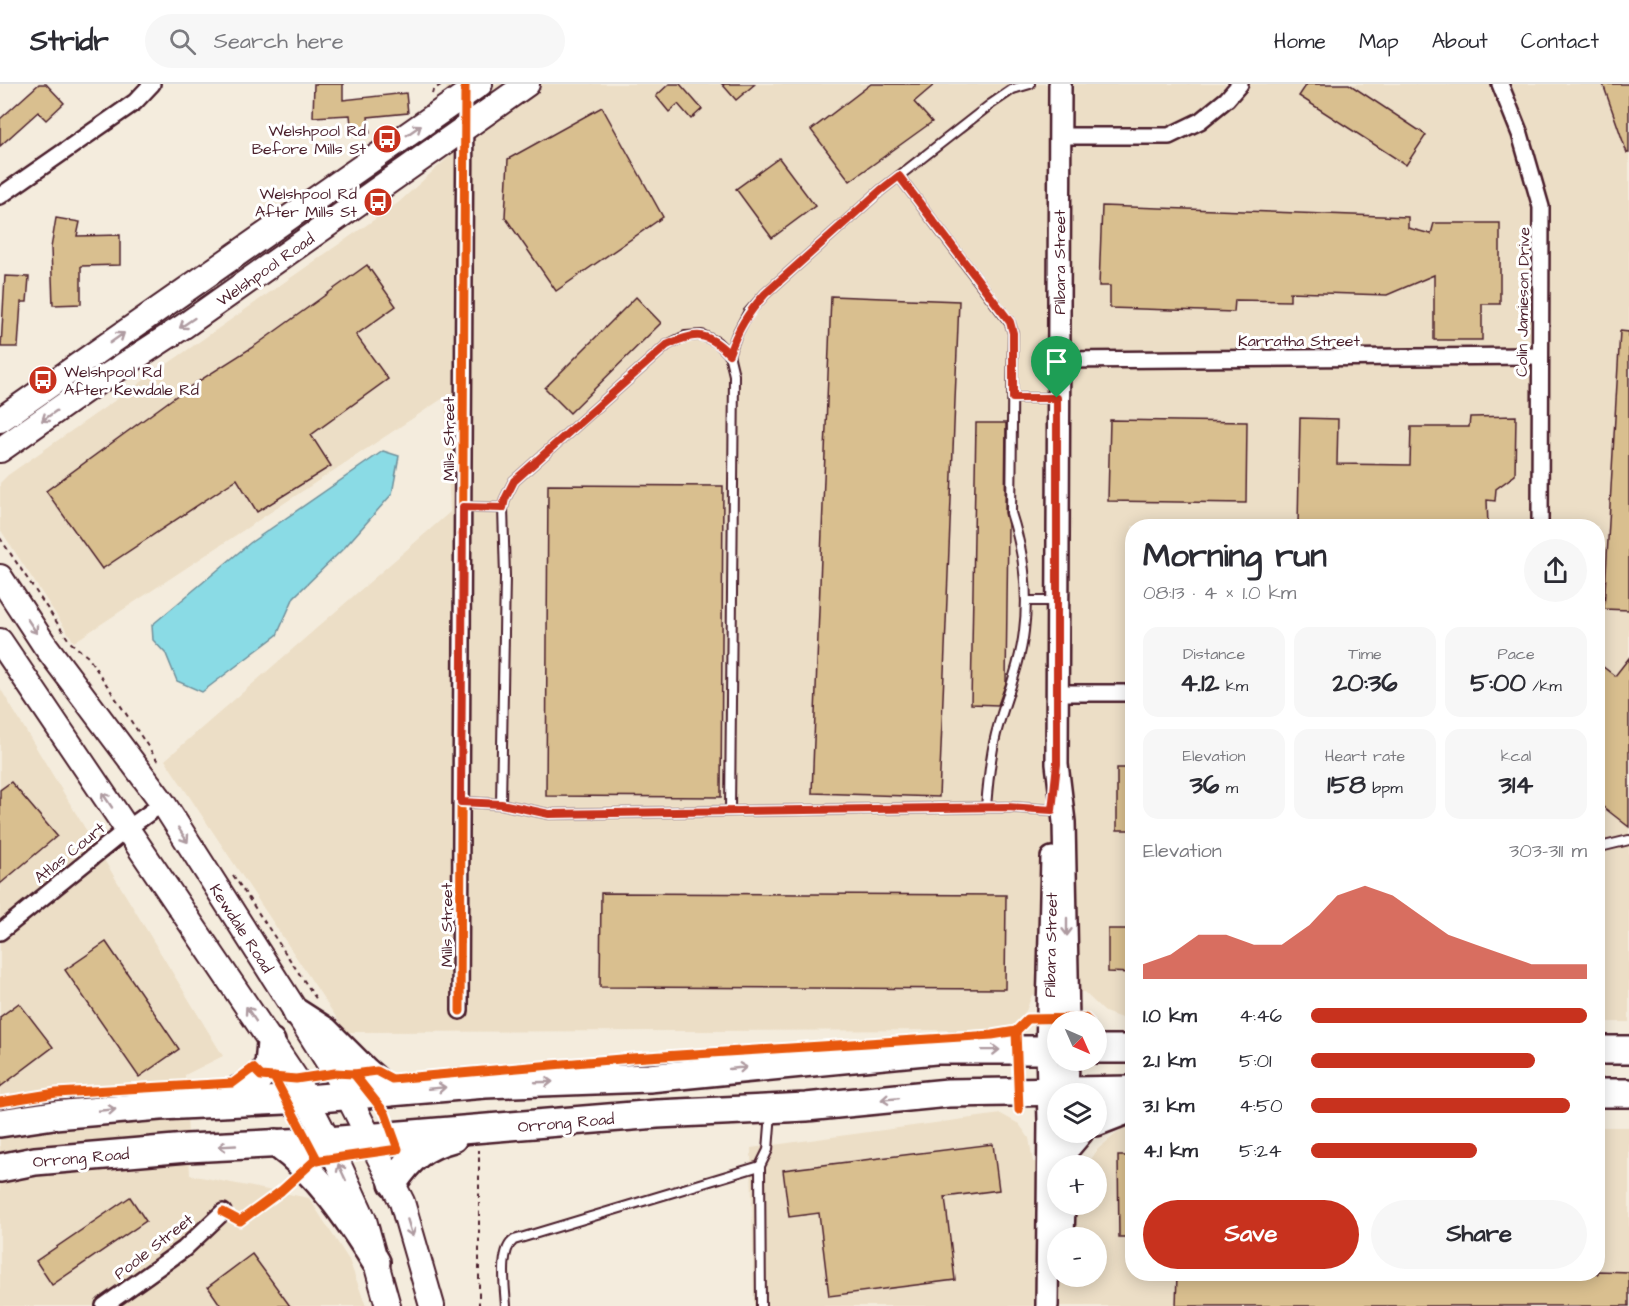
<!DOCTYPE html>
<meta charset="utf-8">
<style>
:root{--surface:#fff;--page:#f7f7f7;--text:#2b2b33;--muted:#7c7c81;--line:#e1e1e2;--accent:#c8321e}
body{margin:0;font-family:"Architects Daughter",sans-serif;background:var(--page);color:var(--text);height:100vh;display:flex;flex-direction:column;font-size:22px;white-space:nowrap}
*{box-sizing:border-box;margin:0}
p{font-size:20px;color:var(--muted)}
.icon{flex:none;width:33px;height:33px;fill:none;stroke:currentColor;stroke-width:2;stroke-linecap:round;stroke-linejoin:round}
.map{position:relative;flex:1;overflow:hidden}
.side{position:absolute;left:1125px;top:435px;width:480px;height:762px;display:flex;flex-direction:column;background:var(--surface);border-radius:24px;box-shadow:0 3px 15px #0003}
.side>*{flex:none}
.needle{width:39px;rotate:135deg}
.controls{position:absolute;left:1047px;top:927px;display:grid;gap:12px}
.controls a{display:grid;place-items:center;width:60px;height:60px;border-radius:50%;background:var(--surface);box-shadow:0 3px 15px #0003;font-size:30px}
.pin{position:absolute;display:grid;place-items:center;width:51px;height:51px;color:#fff;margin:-62px -26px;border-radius:50% 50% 50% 0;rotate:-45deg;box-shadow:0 0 6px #0007}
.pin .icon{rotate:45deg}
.round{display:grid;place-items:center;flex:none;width:63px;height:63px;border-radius:32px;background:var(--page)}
.headline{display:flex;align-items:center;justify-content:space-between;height:102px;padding:0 18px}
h1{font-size:33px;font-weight:700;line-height:45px}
.figures{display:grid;grid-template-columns:repeat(3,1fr);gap:9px;height:102px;padding:6px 18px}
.figures div{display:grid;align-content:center;border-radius:15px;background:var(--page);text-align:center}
.figures b{font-size:26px;font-weight:700}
.figures small{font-size:16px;font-weight:400}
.figures p{font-size:16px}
.chart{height:168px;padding:12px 18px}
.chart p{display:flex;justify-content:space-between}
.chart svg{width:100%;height:108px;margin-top:6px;fill:var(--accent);opacity:.7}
.button{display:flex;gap:12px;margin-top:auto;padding:12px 18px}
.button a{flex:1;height:69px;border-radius:36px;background:var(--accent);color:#fff;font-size:24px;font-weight:700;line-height:69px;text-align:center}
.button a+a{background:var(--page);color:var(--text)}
ul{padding:0 18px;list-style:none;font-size:20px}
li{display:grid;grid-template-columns:96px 72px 1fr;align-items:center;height:45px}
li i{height:15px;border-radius:8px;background:var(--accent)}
header{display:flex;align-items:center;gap:36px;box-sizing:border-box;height:84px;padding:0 30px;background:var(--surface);border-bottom:2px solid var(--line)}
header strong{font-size:28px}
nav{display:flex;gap:33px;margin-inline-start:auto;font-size:21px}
.search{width:420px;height:54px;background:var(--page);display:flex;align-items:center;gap:15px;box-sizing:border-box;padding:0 21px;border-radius:33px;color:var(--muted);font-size:22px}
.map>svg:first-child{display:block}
.built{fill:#ecdec6;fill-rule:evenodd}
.water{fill:#8adbe5;stroke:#70909b;stroke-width:1.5}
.building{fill:#d9bf8f;stroke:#4a1f2b;stroke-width:1.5}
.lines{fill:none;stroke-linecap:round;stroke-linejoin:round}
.lane-casing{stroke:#4a1f2b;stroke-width:12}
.street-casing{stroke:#4a1f2b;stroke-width:20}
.secondary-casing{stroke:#4a1f2b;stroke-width:26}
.primary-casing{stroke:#4a1f2b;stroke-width:28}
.highway-casing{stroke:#4a1f2b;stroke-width:32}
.path{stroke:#4a1f2b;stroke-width:2;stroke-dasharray:4.5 4.5;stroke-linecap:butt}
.lane{stroke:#fff;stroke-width:8}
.street{stroke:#fff;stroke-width:15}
.secondary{stroke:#fff;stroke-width:21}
.primary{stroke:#fff;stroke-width:24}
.highway{stroke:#fff;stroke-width:27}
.cycleway-casing{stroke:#fff;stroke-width:13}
.cycleway{stroke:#e8590c;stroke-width:9}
.oneway{stroke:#ae9aa0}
.route-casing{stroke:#fff;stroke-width:12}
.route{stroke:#c8321e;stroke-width:8}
.labels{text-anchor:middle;stroke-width:6;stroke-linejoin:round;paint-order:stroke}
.poi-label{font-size:16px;fill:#4a1f2b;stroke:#fff;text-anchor:end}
.street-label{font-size:16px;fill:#4a1f2b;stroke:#fff}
</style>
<header>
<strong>Stridr</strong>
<div class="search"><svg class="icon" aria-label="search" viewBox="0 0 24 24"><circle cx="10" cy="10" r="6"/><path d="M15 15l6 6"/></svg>Search here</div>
<nav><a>Home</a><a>Map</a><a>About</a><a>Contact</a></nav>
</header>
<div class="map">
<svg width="1629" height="1222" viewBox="0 0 1629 1222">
<rect width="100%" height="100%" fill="#f4ecdd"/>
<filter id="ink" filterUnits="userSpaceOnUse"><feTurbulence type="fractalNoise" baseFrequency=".0167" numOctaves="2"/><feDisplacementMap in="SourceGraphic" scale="12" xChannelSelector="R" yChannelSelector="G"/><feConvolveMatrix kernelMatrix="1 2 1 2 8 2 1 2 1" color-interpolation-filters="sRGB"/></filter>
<g filter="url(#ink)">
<g class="built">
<path d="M 446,0 L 1629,0 L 1629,938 L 1598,938 L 1598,442 L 1132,442 L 1132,935 L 1124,935 L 1105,928 L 1084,908 L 1032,911 L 1026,927 L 1011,943 L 985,946 L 346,948 L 165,676 L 450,428 L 445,313 L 74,558 L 0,445 L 0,399 L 8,391 L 398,119 L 452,70 Z"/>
<path d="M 0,604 L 223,972 L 185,991 L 190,1091 L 309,1114 L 349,1176 L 366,1222 L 0,1222 Z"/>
<path d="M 1001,1030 L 1019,1040 L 1029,1054 L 1033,1078 L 1090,1077 L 1098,1065 L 1122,1045 L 1132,1041 L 1132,1190 L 1598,1190 L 1598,1043 L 1629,1043 L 1629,1222 L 754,1222 L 751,1064 ZM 1058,1082 L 1096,1082 L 1096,1120 L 1058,1120 ZM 1058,1154 L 1096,1154 L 1096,1192 L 1058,1192 Z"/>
</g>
<path class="water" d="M 383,367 L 399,372 L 392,410 L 345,463 L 294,513 L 277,551 L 202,608 L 177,597 L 166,570 L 153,556 L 152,541 L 250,459 Z"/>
<g class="building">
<path d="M 39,0 L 46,0 L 64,19 L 46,36 L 38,28 L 0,62 L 0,35 Z"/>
<path d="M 314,0 L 343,0 L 343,16 L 406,9 L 408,29 L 368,33 L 370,49 L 352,51 L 350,31 L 313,33 Z"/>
<path d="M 669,0 L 680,0 L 702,25 L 691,35 L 678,20 L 669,28 L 656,12 Z"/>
<path d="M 722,0 L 755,0 L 736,16 Z"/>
<path d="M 871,0 L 935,0 L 914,18 L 932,38 L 850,97 L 811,46 Z"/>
<path d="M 1307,0 L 1349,0 L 1426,51 L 1406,81 L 1299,12 Z"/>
<path d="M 1603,0 L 1629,0 L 1629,69 L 1627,69 Z"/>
<path d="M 602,23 L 663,133 L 556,207 L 505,133 L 508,75 Z"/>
<path d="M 779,74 L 815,122 L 772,154 L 736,105 Z"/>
<path d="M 1102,122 L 1408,133 L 1408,144 L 1431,150 L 1434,139 L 1500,139 L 1500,220 L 1482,220 L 1482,256 L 1434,256 L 1434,191 L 1387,211 L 1290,208 L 1290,217 L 1235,216 L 1234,228 L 1110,224 L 1110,202 L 1099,202 Z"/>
<path d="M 56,134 L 80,138 L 77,152 L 120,151 L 120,181 L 81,182 L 81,220 L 53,221 L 51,164 Z"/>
<path d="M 367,181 L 396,222 L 356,251 L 388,295 L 311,351 L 331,382 L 257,428 L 237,395 L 102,485 L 46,407 L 183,307 L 256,261 Z"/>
<path d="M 5,192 L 29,193 L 27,218 L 21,218 L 18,263 L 1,263 Z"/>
<path d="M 831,212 L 959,217 L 939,713 L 812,709 Z"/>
<path d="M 636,213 L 661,239 L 570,329 L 545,304 Z"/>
<path d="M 1620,247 L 1629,248 L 1629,526 L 1604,525 Z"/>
<path d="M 1516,332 L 1515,391 L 1496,405 L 1495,417 L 1487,416 L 1488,442 L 1298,442 L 1300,334 L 1338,335 L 1337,380 L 1410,381 L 1411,343 L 1469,343 L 1470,333 Z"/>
<path d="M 1110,336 L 1247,338 L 1246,419 L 1108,417 Z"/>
<path d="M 976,339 L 1006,339 L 1005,429 L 1008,441 L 1006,599 L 998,621 L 971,620 Z"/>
<path d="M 548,401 L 723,402 L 721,713 L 546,712 Z"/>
<path d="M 1629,574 L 1629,743 L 1598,719 L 1598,579 L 1615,592 Z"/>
<rect x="1117" y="684" width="15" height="62"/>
<path d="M 11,698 L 57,752 L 0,800 L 0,706 Z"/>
<path d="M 601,809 L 1006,811 L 1005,905 L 600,903 Z"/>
<path d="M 1108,845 L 1132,845 L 1132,889 L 1108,888 Z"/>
<path d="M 106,858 L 179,965 L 139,993 L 65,886 Z"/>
<path d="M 19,919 L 53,963 L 0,1003 L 0,933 Z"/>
<path d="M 993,1060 L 999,1106 L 945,1113 L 955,1196 L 829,1212 L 819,1129 L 789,1133 L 783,1086 Z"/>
<path d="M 1118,1072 L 1132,1072 L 1132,1153 L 1119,1153 Z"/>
<path d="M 130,1113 L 146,1137 L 52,1201 L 36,1177 Z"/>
<path d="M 252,1170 L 290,1222 L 221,1222 L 208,1203 Z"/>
<path d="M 1598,1187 L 1629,1188 L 1629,1222 L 1176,1222 L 1177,1190 L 1598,1190 Z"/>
</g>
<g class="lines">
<g class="lane-casing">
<g id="lane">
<path d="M 899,92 L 1003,230 L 1010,239 L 1013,249 L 1011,429 C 1023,466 1029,508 1024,547 C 1020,583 1005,615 996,650 C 990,674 988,698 986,723"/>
<path d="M 729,270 L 737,250 L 748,229 L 765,210 L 881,106 L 991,20 L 1013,5 L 1030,0"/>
<path d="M 1013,314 L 1056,314"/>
<path d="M 463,423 L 503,424"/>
<path d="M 1026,517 L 1057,517"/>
<path d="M 461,718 L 501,720 L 549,730 L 1007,723 L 1052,726"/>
<path d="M 501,720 L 505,492 L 503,424 L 505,415 L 514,397 L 667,261 L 685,252 L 702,251 L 717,258 L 729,270 L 734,291 L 730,727"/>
<path d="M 1598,761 L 1600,763 L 1629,756"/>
<path d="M 760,1082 L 761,1222"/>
<path d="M 506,1222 C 505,1204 499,1166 514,1156 L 760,1082 L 768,1066 L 771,1029"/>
</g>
</g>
<g class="street-casing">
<g id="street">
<path d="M 1500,0 L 1520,50 L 1541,123 L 1540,442"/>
<path d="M 1060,52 L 1169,52 L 1200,37 L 1227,15 L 1240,0"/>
<path d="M 0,112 L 135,18 L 152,0"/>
<path d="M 1059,276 L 1539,272"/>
<path d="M 1057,609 L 1132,609"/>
<path d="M 0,848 L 127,745 L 163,719"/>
<path d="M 460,927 L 465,6"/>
<path d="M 104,1222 L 184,1165 L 223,1128"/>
</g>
</g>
<g class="secondary-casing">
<g id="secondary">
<path d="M 1060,0 L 1057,680 L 1064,738 L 1068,938"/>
<path d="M 1067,1010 L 1068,976"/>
<path d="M 1066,1082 L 1067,1048"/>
<path d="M 1063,1154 L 1064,1120"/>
<path d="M 1047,1222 L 1049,1037 L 1047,966 L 1052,774"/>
</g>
</g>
<g class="primary-casing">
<g id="primary">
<path d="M 0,336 L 480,0"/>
<path d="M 0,366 L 87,305 L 184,242 L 527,0"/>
<path d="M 0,493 L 44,560 L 163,719 L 332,984 L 348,1012 L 402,1118 L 432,1222"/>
<path d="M 0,557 L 296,995 L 328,1057 L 364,1136 L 388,1222"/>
</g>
</g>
<g class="highway-casing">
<g id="highway">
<path d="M 297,929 L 325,947 L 365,987 L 389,1008"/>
<path d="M 1096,965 L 1132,965"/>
<path d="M 1598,966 L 1629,966"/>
<path d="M 1598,1009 L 1629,1009"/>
<path d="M 220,1016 L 257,996 L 269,982 L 271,958"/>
<path d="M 1096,1038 L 1132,1024"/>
<path d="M 0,1039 L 54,1031 L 160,1022 L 307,1015 L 485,1000 L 649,994 L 935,966 L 1058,966"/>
<path d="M 276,1059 C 319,1090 348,1133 376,1178"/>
<path d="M 1068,1061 L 1079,1048"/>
<path d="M 0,1084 L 35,1077 L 187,1064 L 328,1057 L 657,1030 L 806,1023 L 948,1009 L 1132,1006"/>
<path d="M 393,1099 C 410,1074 423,1062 453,1054"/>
</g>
</g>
<g class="path">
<path d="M 432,10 L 433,6 L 442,0"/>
<path d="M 0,454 L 70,558 L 88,573 L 159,679"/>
<path d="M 233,791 L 317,916"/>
<path d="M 479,1222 L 479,1066"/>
</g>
<use href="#lane" class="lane"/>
<use href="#street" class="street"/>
<use href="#secondary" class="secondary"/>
<use href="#primary" class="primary"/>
<use href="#highway" class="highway"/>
<g class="cycleway-casing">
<g id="cycleway">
<path d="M 460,927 L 465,0"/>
<path d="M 1016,947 L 1019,1026"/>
<path d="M 274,993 L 318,1077"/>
<path d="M 0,1018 L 56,1009 L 233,999 L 253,984 L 261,992 L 296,995 L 335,989 L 354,990 L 377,987 L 392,995 L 632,974 L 992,951 L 1016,947 L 1028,935 L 1085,934 L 1089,938"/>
<path d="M 223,1128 L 240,1137 L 281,1107 L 314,1077 L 398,1065 L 385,1029 L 354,990"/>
</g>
</g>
<use href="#cycleway" class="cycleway"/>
</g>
<defs><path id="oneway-shaft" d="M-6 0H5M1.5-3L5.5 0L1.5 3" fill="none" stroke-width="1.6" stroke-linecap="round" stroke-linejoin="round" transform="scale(1.5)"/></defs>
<g class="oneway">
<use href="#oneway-shaft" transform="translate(414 46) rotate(-35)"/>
<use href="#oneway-shaft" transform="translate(187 239) rotate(146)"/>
<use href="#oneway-shaft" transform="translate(117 254) rotate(-35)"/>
<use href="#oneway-shaft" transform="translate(49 332) rotate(145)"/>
<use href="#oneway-shaft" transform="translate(32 542) rotate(56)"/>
<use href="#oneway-shaft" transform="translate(107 716) rotate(-124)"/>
<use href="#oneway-shaft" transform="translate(183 751) rotate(57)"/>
<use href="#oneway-shaft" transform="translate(1067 843) rotate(90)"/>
<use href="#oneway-shaft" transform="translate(251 930) rotate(-124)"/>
<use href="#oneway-shaft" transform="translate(991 966) rotate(-1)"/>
<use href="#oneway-shaft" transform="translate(738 984) rotate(-6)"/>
<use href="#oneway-shaft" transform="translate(544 998) rotate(-2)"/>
<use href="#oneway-shaft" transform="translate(437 1004) rotate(-5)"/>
<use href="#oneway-shaft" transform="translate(890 1015) rotate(175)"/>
<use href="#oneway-shaft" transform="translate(107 1026) rotate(-5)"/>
<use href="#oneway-shaft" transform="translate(227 1062) rotate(177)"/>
<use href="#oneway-shaft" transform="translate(342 1088) rotate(-115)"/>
<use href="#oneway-shaft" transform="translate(410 1144) rotate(73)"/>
</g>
</g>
<g class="lines" filter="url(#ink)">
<g class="route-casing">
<path id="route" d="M 899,92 L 1010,238 L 1013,249 L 1013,314 L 1057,314 L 1057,680 L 1052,726 L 1007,723 L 549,730 L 501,720 L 461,718 L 463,423 L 503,424 L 505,415 L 514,397 L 667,261 C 695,248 707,247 729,270 C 738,245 747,230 765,210 L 881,106 Z"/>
</g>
<use href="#route" class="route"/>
</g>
<defs>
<g id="bus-disc" transform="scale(1.5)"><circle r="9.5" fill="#c8321e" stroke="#fff"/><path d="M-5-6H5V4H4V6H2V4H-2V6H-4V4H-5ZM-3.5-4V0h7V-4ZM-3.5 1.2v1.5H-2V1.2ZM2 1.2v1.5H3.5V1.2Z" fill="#fff"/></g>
</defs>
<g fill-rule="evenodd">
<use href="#bus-disc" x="387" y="55"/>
<use href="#bus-disc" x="378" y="118"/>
<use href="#bus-disc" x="43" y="296"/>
</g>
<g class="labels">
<g class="poi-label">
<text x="366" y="52">Welshpool Rd<tspan x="366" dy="18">Before Mills St</tspan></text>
<text x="357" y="115">Welshpool Rd<tspan x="357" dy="18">After Mills St</tspan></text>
<text x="64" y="293" text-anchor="start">Welshpool Rd<tspan x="64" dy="18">After Kewdale Rd</tspan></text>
</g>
<g class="street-label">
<text transform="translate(1059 178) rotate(-90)" y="6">Pilbara Street</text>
<text transform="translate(265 185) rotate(-35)" y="6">Welshpool Road</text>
<text transform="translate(1522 218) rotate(-89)" y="6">Colin Jamieson Drive</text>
<text x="1299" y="262">Karratha Street</text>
<text transform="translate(448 355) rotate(-90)" y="6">Mills Street</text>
<text transform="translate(69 768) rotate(-39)" y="6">Atlas Court</text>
<text transform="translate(446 841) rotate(-90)" y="6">Mills Street</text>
<text transform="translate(242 844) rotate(57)" y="6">Kewdale Road</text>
<text transform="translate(1050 861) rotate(-89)" y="6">Pilbara Street</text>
<text transform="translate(566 1038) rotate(-5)" y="6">Orrong Road</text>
<text transform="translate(81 1073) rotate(-5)" y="6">Orrong Road</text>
<text transform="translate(153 1162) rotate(-38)" y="6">Poole Street</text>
</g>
</g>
</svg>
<div class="controls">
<a><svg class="needle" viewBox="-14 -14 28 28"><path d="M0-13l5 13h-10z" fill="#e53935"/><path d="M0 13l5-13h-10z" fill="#7c7c81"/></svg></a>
<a><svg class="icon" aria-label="layers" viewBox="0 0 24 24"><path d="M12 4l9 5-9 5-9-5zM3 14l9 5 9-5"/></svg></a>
<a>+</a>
<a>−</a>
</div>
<div class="pin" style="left:1057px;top:314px;background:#1e9e55"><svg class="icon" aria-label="arrive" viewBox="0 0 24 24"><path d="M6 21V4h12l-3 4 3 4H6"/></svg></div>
<section class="side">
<div class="headline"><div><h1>Morning run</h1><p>08:13 · 4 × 1.0 km</p></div><a class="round"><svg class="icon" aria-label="share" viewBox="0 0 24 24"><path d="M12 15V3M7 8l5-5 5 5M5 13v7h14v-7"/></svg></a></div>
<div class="figures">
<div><p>Distance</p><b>4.12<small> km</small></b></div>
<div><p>Time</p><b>20:36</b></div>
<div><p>Pace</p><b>5:00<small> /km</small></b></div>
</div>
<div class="figures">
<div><p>Elevation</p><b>36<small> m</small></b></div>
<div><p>Heart rate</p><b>158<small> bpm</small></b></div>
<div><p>kcal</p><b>314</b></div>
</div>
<div class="chart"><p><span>Elevation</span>303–311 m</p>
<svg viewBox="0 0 160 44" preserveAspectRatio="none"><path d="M0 44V38L10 34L20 26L30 26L40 30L50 30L60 22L70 10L80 6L90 10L100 18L110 26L120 30L130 34L140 38L150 38L160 38V44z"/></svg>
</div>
<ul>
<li><b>1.0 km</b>4:46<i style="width:100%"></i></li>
<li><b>2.1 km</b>5:01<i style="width:81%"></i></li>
<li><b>3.1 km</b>4:50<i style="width:94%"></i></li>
<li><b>4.1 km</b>5:24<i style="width:60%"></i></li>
</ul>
<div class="button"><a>Save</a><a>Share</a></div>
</section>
</div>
